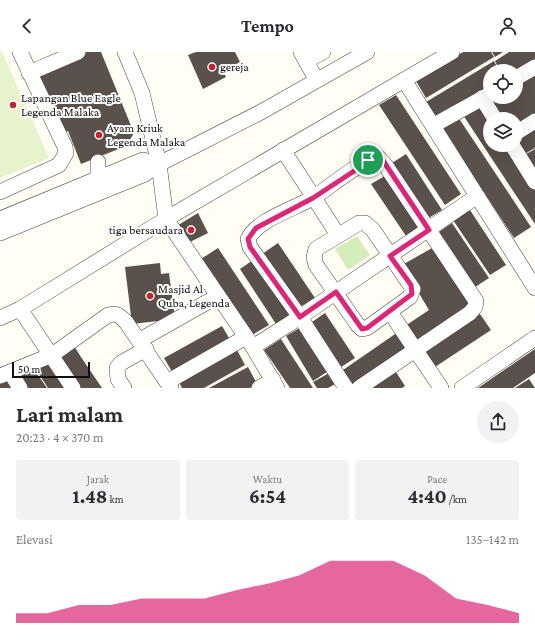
<!DOCTYPE html>
<html lang="id">
<meta charset="utf-8">
<style>
:root{--surface:#fff;--page:#f2f2f3;--text:#2b2b33;--muted:#7c7c81;--accent:#db2777}
body{margin:0;font-family:"Crimson Pro",serif;background:var(--page);color:var(--text);height:100vh;display:flex;flex-direction:column;font-size:15px;white-space:nowrap}
*{box-sizing:border-box;margin:0}
p{font-size:13px;color:var(--muted)}
.icon{flex:none;width:22px;height:22px;fill:none;stroke:currentColor;stroke-width:2;stroke-linecap:round;stroke-linejoin:round}
.map{position:relative;height:336px;overflow:hidden}
.details{display:flex;flex-direction:column;background:var(--surface);flex:1}
.details>*{flex:none}
.fabs{position:absolute;left:483px;top:12px;display:grid;gap:8px}
.fabs a{display:grid;place-items:center;width:40px;height:40px;border-radius:50%;background:var(--surface);box-shadow:0 4px 16px #0002;font-size:20px}
.scale{position:absolute;left:12px;bottom:10px;width:78px;box-sizing:border-box;padding-left:4px;border:2px solid #101010;border-top:0;font-size:11px;line-height:14px;white-space:nowrap;color:#101010;-webkit-text-stroke:3px #fff;paint-order:stroke}
.pin{position:absolute;display:grid;place-items:center;width:34px;height:34px;color:#fff;margin:-17px;border:2px solid #fff;border-radius:50%;box-shadow:0 1px 4px #0007}
.round{display:grid;place-items:center;flex:none;width:42px;height:42px;border-radius:21px;background:var(--page)}
.summary{display:flex;align-items:center;justify-content:space-between;height:68px;padding:0 16px}
h1{font-size:22px;font-weight:700;line-height:30px}
.figures{display:grid;grid-template-columns:repeat(3,1fr);gap:6px;height:68px;padding:4px 16px}
.figures div{display:grid;align-content:center;border-radius:4px;background:var(--page);text-align:center}
.figures b{font-size:20px;font-weight:700}
.figures small{font-size:11px;font-weight:400}
.figures p{font-size:11px}
.chart{height:112px;padding:8px 16px}
.chart p{display:flex;justify-content:space-between}
.chart svg{width:100%;height:72px;margin-top:4px;fill:var(--accent);opacity:.7}
header{display:flex;justify-content:space-between;align-items:center;height:52px;padding:0 16px;background:var(--surface);font-size:18px;font-weight:700}
.map>svg:first-child{display:block}
.green{fill:#d5ecbb}
.pitch{fill:#e6f3cd}
.building{fill:#5a514c}
.lines{fill:none;stroke-linecap:round;stroke-linejoin:round}
.minor-casing{stroke:#434343;stroke-width:16}
.minor{stroke:#fff;stroke-width:15}
.route-casing{stroke:#fff;stroke-width:8}
.route{stroke:#db2777;stroke-width:5}
.poi-dot{fill:#c7222d;stroke:#fff;stroke-width:1.5}
.labels{text-anchor:middle;stroke-width:4;stroke-linejoin:round;paint-order:stroke}
.poi-label{font-size:12px;fill:#101010;stroke:#fff;text-anchor:start}
</style>
<header><svg class="icon" aria-label="back" viewBox="0 0 24 24"><path d="M15 5l-7 7 7 7"/></svg>Tempo<svg class="icon" aria-label="person" viewBox="0 0 24 24"><circle cx="12" cy="8" r="4"/><path d="M4 21q1-7 8-7t8 7"/></svg></header>
<div class="map">
<svg width="535" height="336" viewBox="0 0 535 336">
<rect width="100%" height="100%" fill="#fffdf4"/>
<path class="green" d="M 357,184 L 370,203 L 348,218 L 335,197 Z"/>
<path class="pitch" d="M 0,0 L 2,0 L 49,106 L 0,126 Z"/>
<g class="building">
<path d="M 82,0 L 101,0 L 134,81 L 126,94 L 81,112 L 68,79 L 62,81 L 37,18 Z"/>
<path d="M 196,0 L 235,0 L 240,10 L 223,19 L 226,25 L 203,37 L 188,3 Z"/>
<path d="M 463,0 L 491,0 L 494,5 L 426,46 L 416,29 Z"/>
<path d="M 492,0 L 503,0 L 495,5 Z"/>
<path d="M 509,0 L 535,0 L 535,7 L 516,19 L 500,19 L 495,9 Z"/>
<path d="M 494,9 L 499,19 L 490,19 L 490,34 L 436,67 L 426,50 Z"/>
<path d="M 535,20 L 535,66 L 516,78 L 516,67 L 502,67 L 490,47 L 493,45 L 516,45 L 516,31 Z"/>
<path d="M 396,43 L 461,142 L 445,153 L 379,53 Z"/>
<path d="M 480,53 L 490,67 L 490,93 L 507,93 L 535,136 L 535,172 L 463,63 Z"/>
<path d="M 458,65 L 531,175 L 514,186 L 441,75 Z"/>
<path d="M 535,73 L 535,96 L 523,103 L 516,85 Z"/>
<path d="M 535,97 L 535,120 L 523,104 Z"/>
<path d="M 406,102 L 442,158 L 425,168 L 389,113 Z"/>
<path d="M 388,122 L 424,176 L 408,187 L 371,132 Z"/>
<path d="M 470,158 L 506,213 L 490,223 L 453,168 Z"/>
<path d="M 198,161 L 208,181 L 186,192 L 175,175 Z"/>
<path d="M 452,171 L 489,226 L 472,237 L 436,182 Z"/>
<path d="M 278,191 L 315,246 L 298,256 L 262,202 Z"/>
<path d="M 434,195 L 471,253 L 416,291 L 405,274 L 429,258 L 402,213 Z"/>
<path d="M 218,196 L 269,273 L 252,283 L 201,207 Z"/>
<path d="M 256,206 L 293,261 L 276,272 L 240,217 Z"/>
<path d="M 160,211 L 161,222 L 169,221 L 175,267 L 132,272 L 125,215 Z"/>
<path d="M 325,261 L 355,306 L 338,317 L 309,272 Z"/>
<path d="M 480,262 L 491,278 L 435,315 L 424,299 Z"/>
<path d="M 222,274 L 232,291 L 174,323 L 164,306 Z"/>
<path d="M 303,274 L 330,318 L 313,329 L 286,284 Z"/>
<path d="M 398,280 L 409,296 L 354,334 L 343,318 Z"/>
<path d="M 281,287 L 288,298 L 313,336 L 290,336 L 271,308 L 264,298 Z"/>
<path d="M 74,294 L 81,305 L 102,336 L 78,336 L 58,305 Z"/>
<path d="M 236,296 L 245,313 L 204,336 L 182,336 L 178,328 Z"/>
<path d="M 535,297 L 535,321 L 513,336 L 478,336 Z"/>
<path d="M 51,305 L 72,336 L 48,336 L 35,316 Z"/>
<path d="M 248,315 L 257,332 L 250,336 L 209,336 Z"/>
<path d="M 33,316 L 47,336 L 22,336 L 16,326 Z"/>
<path d="M 394,317 L 405,334 L 402,336 L 367,336 Z"/>
<path d="M 331,320 L 337,331 L 328,336 L 317,336 L 313,330 Z"/>
<path d="M 8,327 L 14,336 L 0,336 L 0,332 Z"/>
<path d="M 529,327 L 535,336 L 515,336 Z"/>
</g>
<g class="lines">
<g class="minor-casing">
<g id="minor">
<path d="M 125,0 L 142,41 L 159,112 L 166,167 L 253,295 L 277,336"/>
<path d="M 301,0 L 316,27"/>
<path d="M 306,9 L 323,0"/>
<path d="M 29,21 L 78,0"/>
<path d="M 516,26 L 535,15"/>
<path d="M 404,28 L 535,236"/>
<path d="M 482,46 L 495,67"/>
<path d="M 434,73 L 490,42"/>
<path d="M 516,81 L 535,69"/>
<path d="M 512,93 L 535,130"/>
<path d="M 283,98 L 338,183"/>
<path d="M 98,110 L 98,126"/>
<path d="M 0,140 L 59,113 L 66,101 L 65,95 L 20,0"/>
<path d="M 0,167 L 143,108 L 159,112"/>
<path d="M 359,171 L 365,171 L 373,178 L 413,237 L 410,245 L 367,276 L 362,277 L 357,272 L 316,213 L 314,205 L 316,197 Z"/>
<path d="M 0,181 L 145,122 L 159,112 L 261,60 L 367,0"/>
<path d="M 20,257 L 73,336"/>
<path d="M 390,260 L 441,336"/>
<path d="M 0,266 L 20,257 L 166,167 L 452,0"/>
<path d="M 140,288 L 218,244"/>
<path d="M 253,295 L 300,265 L 477,144"/>
<path d="M 10,320 L 20,336"/>
<path d="M 0,324 L 52,303 L 108,263 C 117,261 119,263 126,270 L 171,336"/>
<path d="M 167,330 L 246,285"/>
<path d="M 124,336 L 118,327 L 117,316 L 121,311 L 146,297"/>
<path d="M 259,336 L 273,328"/>
<path d="M 346,336 L 300,265 L 250,195 L 248,187 C 258,167 295,157 314,145 C 329,136 363,106 379,106 L 386,114 L 476,249 L 475,255 L 470,261 L 359,336"/>
<path d="M 462,336 L 535,286"/>
</g>
</g>
<use href="#minor" class="minor"/>
</g>
<g class="lines">
<g class="route-casing">
<path id="route" d="M 374,106 L 382,107 L 429,178 L 390,204 L 411,233 L 412,242 L 367,276 L 362,277 L 336,240 L 300,265 L 250,195 L 248,187 L 256,176 L 313,146 Z"/>
</g>
<use href="#route" class="route"/>
</g>
<g class="poi-dot">
<circle cx="212" cy="15" r="4"/>
<circle cx="13" cy="53" r="4"/>
<circle cx="99" cy="83" r="4"/>
<circle cx="191" cy="178" r="4"/>
<circle cx="150" cy="244" r="4"/>
</g>
<g class="labels">
<g class="poi-label">
<text x="220" y="19">gereja</text>
<text x="21" y="50">Lapangan Blue Eagle<tspan x="21" dy="14">Legenda Malaka</tspan></text>
<text x="107" y="80">Ayam Kriuk<tspan x="107" dy="14">Legenda Malaka</tspan></text>
<text x="183" y="182" text-anchor="end">tiga bersaudara</text>
<text x="158" y="241">Masjid Al<tspan x="158" dy="14">Quba, Legenda</tspan></text>
</g>
</g>
</svg>
<div class="fabs">
<a><svg class="icon" aria-label="locate" viewBox="0 0 24 24"><circle cx="12" cy="12" r="6"/><path d="M12 2v4M12 18v4M2 12h4M18 12h4"/></svg></a>
<a><svg class="icon" aria-label="layers" viewBox="0 0 24 24"><path d="M12 4l9 5-9 5-9-5zM3 14l9 5 9-5"/></svg></a>
</div>
<div class="scale">50 m</div>
<div class="pin" style="left:368px;top:108px;background:#1e9e55"><svg class="icon" aria-label="arrive" viewBox="0 0 24 24"><path d="M6 21V4h12l-3 4 3 4H6"/></svg></div>
</div>
<section class="details">
<div class="summary"><div><h1>Lari malam</h1><p>20:23 · 4 × 370 m</p></div><a class="round"><svg class="icon" aria-label="share" viewBox="0 0 24 24"><path d="M12 15V3M7 8l5-5 5 5M5 13v7h14v-7"/></svg></a></div>
<div class="figures">
<div><p>Jarak</p><b>1.48<small> km</small></b></div>
<div><p>Waktu</p><b>6:54</b></div>
<div><p>Pace</p><b>4:40<small> /km</small></b></div>
</div>
<div class="chart"><p><span>Elevasi</span>135–142 m</p>
<svg viewBox="0 0 160 44" preserveAspectRatio="none"><path d="M0 44V38L10 38L20 33L30 33L40 29L50 29L60 29L70 24L80 20L90 15L100 6L110 6L120 6L130 15L140 29L150 33L160 38V44z"/></svg>
</div>
</section>
